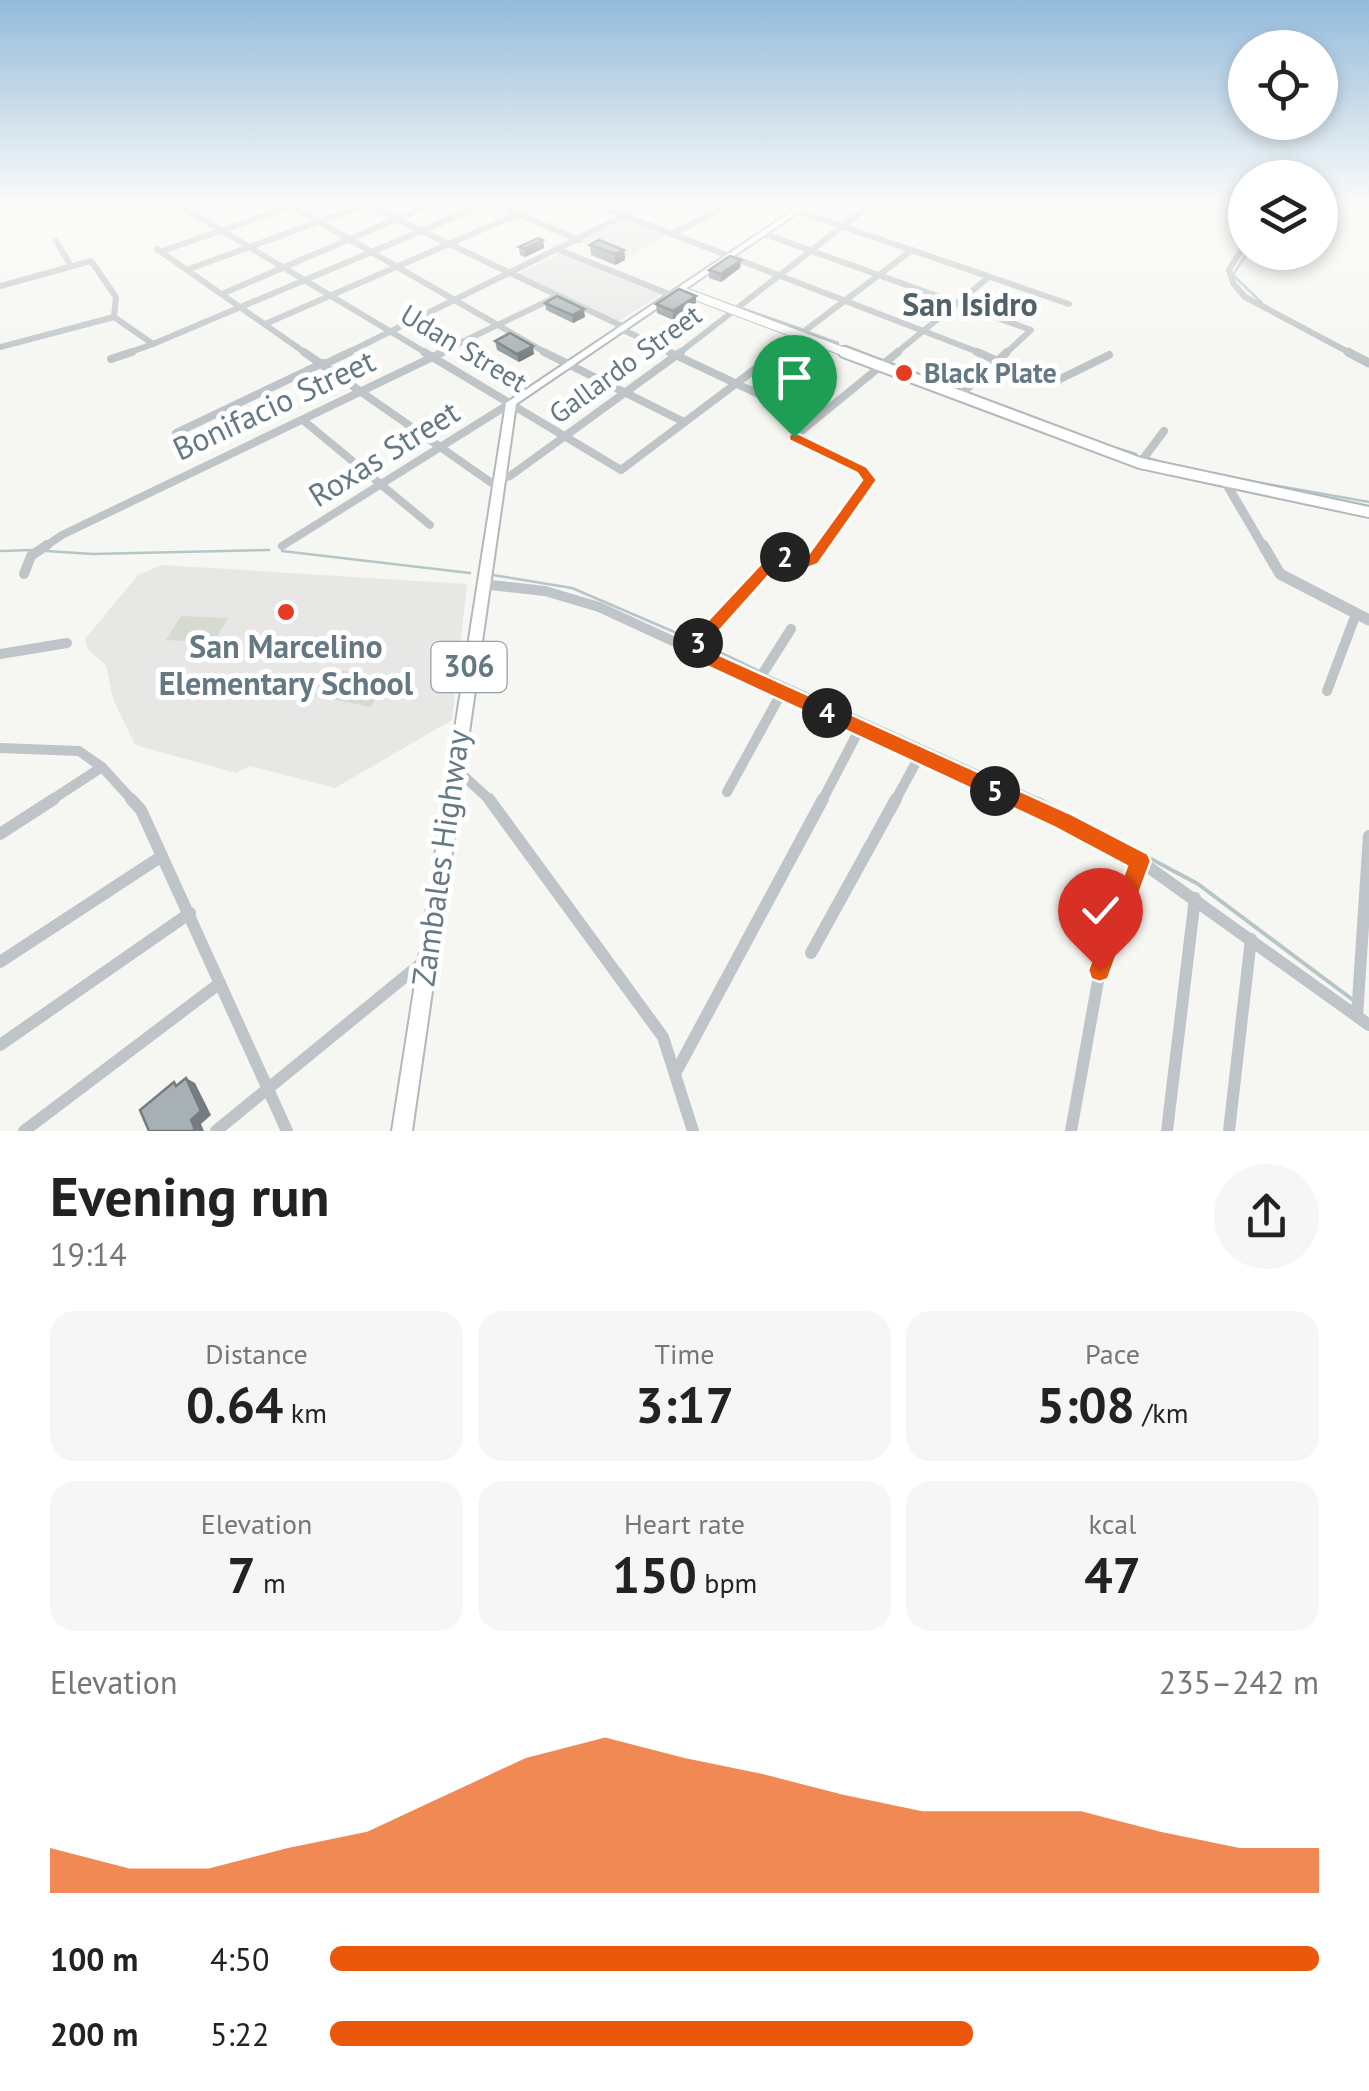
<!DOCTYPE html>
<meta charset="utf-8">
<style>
:root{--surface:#fff;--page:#f6f6f6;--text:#222;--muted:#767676;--accent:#ea580c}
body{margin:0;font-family:"PT Sans",sans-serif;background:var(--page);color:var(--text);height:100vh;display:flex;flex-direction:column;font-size:38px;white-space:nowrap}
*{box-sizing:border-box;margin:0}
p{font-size:32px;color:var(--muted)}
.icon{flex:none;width:55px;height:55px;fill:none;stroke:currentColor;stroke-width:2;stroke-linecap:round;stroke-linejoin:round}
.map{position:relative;height:1131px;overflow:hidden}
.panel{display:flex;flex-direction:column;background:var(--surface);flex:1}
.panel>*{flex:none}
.fabs{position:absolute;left:1228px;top:30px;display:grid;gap:20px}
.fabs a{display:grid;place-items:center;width:110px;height:110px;border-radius:50%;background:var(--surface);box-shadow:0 5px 15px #0003;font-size:50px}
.pin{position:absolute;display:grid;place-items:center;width:85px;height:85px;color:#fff;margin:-102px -42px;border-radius:50% 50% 50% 0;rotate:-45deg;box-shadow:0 0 10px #0007}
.pin .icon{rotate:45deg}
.km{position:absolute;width:50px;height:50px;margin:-25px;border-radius:50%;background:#222;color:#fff;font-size:28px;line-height:50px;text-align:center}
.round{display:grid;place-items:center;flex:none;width:105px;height:105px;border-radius:52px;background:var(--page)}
.summary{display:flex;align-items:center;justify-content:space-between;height:170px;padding:0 50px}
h1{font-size:55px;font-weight:800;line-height:75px}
.figures{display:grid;grid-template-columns:repeat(3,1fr);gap:15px;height:170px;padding:10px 50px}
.figures div{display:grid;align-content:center;border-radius:25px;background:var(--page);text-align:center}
.figures b{font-size:50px;font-weight:800}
.figures small{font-size:28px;font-weight:400}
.figures p{font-size:28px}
.chart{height:280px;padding:20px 50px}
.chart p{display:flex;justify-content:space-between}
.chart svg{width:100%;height:180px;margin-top:10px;fill:var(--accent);opacity:.7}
ul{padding:0 50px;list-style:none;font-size:32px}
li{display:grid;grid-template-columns:160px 120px 1fr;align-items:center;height:75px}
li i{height:25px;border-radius:12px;background:var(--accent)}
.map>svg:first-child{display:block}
.built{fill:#e7e7e6}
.green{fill:#d6dbd1}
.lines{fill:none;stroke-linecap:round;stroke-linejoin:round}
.stream-far1{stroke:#b6c5c8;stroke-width:2.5}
.stream{stroke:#b6c5c8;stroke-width:4}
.secondary-far1-casing{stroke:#b1b8bb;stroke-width:10}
.secondary-casing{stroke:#b1b8bb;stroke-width:14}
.primary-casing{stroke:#b2b8bb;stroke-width:4}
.minor-far3{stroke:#bec4c7;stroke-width:6}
.minor-far2{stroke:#bec4c7;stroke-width:8}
.minor-far1{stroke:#bec4c7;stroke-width:10}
.minor{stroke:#bec4c7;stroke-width:12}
.tertiary-far2{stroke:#bec4c7;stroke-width:6}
.tertiary-far1{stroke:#bec4c7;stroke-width:9}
.tertiary{stroke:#bec4c7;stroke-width:11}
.secondary-far1{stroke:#fff;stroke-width:8}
.secondary{stroke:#fff;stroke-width:10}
.primary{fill:#fff;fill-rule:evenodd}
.wall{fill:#90989c}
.shaded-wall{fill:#757c7f}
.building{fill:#a7b1b5;stroke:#757c7f;stroke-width:2.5}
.route{fill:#ea580c;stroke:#fff;stroke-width:2.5}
.poi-dot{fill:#e73b22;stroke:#fff;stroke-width:4}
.labels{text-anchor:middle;stroke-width:10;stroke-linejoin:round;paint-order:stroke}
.far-street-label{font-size:28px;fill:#647984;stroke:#fff}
.far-poi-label{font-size:28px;font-weight:bold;fill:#647984;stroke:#fff;text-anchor:start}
.shield{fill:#fff;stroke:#92a1a9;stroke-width:2.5}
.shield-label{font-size:30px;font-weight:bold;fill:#647984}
.far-quarter-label{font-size:32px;font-weight:bold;fill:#526169;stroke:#fff}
.street-label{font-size:32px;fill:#647984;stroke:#fff}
.poi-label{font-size:32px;font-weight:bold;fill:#647984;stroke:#fff}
</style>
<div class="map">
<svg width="1369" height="1131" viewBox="0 0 1369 1131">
<rect width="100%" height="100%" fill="#f6f6f2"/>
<g class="built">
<path d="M 626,219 L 668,235 L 624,259 L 580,242 Z"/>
<path d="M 561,253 L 663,293 L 619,321 L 518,274 Z"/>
<path d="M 162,565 L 467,584 L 452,720 L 335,788 L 250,766 L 236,773 L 135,745 L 113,699 L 106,665 L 88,650 L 85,639 L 138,575 Z"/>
</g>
<g class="green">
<path d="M 181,616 L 228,618 L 214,642 L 166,640 Z"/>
<path d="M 333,669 L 386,678 L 371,707 L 316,696 Z"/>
</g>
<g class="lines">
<g class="stream-far1">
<path d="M 1248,252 L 1233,275 L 1262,303"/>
<path d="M 744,309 L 801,329"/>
<path d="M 807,332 L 838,343"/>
<path d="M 846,346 L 882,360"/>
<path d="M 890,363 L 938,382"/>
<path d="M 1094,440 L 1105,444"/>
<path d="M 1113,447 L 1136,454"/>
<path d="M 1148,458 L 1161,462"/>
<path d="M 1227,477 L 1369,502"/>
<path d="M 0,551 L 33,550"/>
<path d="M 46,551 L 93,554 L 269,550"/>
<path d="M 282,551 L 470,573"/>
<path d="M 493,575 L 572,588 L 693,640"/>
<path d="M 705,645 L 761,672"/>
<path d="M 768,676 L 1044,801"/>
</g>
<path class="stream" d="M 1039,799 L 1198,884 L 1353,1000"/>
<g class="secondary-far1-casing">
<path id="secondary-far1" d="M 685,292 L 850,354"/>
</g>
<g class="secondary-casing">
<path id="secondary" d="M 844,352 L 1140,463 L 1369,512"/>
</g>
<g class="primary-casing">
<path id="primary" d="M 801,205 L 809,205 L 516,404 L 412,1131 L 392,1131 L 506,403 Z"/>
</g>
<g class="minor-far3">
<path d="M 179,205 L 428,354"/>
<path d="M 290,205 L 548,354"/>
<path d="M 497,205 L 579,240"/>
<path d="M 597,205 L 983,354"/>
<path d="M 780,205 L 1069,304"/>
<path d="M 191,213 L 220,205"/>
<path d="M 762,233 L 1031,330 L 1005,354"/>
<path d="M 672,234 L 729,205"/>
<path d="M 56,241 L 71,266"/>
<path d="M 157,249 L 307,354"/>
<path d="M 559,250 L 669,294"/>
<path d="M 162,251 L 293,206"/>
<path d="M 189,269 L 365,205"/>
<path d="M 0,286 L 91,261 L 116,297 L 114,317"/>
<path d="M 224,293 L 429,205"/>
<path d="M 265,324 L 539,205"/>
<path d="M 619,328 L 674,354"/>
<path d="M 0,347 L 114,317 L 153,344 L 483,205"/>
<path d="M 125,354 L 153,344"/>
<path d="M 345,354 L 646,205"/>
<path d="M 437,354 L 556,297"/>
<path d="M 678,354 L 870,205"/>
<path d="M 774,354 L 912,250"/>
<path d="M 895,354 L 989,277"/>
</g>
<g class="minor-far2">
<path d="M 304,352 L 496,486"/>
<path d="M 424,352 L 621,470 L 778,352"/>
<path d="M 544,352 L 682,421"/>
<path d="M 669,352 L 814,420"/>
<path d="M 977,352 L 1050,384 L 1109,355"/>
<path d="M 111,359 L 132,352"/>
<path d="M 325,364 L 350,352"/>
<path d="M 959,396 L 1007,352"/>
<path d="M 304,421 L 430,525"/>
<path d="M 176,433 L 323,363"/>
<path d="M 1140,463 L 1164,431"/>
<path d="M 498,480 L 510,476 L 681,352"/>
<path d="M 282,546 L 511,403"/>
<path d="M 43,548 L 62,535 L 443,352"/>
<path d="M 821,548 L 870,481 L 862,470 L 794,437 L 898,352"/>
</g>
<g class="minor-far1">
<path d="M 24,574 L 31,556 L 47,545"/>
<path d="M 482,584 L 545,591 L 599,607 L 1020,801"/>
<path d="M 691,651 L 775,559 L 785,556 L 803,564 L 812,560 L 823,545"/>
<path d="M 0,654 L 67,643"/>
<path d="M 758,681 L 791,629"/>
<path d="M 1327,691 L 1356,614"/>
<path d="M 0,748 L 79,751 L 102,767 L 133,801"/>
<path d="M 456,769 L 491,801"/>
<path d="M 727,792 L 782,692"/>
<path d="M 50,801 L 102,767"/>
<path d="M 822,801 L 860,728"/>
<path d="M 895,801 L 920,755"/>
</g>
<g class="minor">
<path d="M 131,799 L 141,810 L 287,1131"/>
<path d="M 489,799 L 663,1037 L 693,1131"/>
<path d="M 1015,799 L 1140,861 L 1369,1025"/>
<path d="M 0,834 L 54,799"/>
<path d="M 811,953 L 896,799"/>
<path d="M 0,962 L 162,856"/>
<path d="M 1357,1016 L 1369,836"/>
<path d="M 0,1045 L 190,913"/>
<path d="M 675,1074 L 823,799"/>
<path d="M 24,1131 L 220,983"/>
<path d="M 216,1131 L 423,962"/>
<path d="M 1071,1131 L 1100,970 L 1140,861"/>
<path d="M 1167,1131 L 1195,898"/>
<path d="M 1229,1131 L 1251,939"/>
</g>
<g class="tertiary-far2">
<path d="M 367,205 L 622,326"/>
<path d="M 1245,244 L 1229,270 L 1233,283 L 1245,297 L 1352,354"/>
</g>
<g class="tertiary-far1">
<path d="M 1348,352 L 1369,363"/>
<path d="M 1227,485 L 1264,548"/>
</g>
<path class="tertiary" d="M 1263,545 L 1280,574 L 1369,620"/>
<use href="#secondary-far1" class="secondary-far1"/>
<use href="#secondary" class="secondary"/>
<use href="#primary" class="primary"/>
</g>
<g class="wall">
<path d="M 543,240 L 544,248 L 525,257 L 520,255 L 519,247 Z"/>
<path d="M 590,245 L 624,250 L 625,260 L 615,265 L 591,255 Z"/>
<path d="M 741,260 L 740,268 L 721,282 L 709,278 L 709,270 Z"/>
<path d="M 696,296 L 696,304 L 673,320 L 657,313 L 656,304 Z"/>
<path d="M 545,303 L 585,317 L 573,323 L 546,310 Z"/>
<path d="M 495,341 L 534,354 L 519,362 L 497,350 Z"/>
</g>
<g class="shaded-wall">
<path d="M 543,240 L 544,248 L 525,257 L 524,249 Z"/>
<path d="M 624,250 L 625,260 L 615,265 L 615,254 Z"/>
<path d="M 741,260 L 740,268 L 721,282 L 721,274 Z"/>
<path d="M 696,296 L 696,304 L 673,320 L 673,311 Z"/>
<path d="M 584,309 L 585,317 L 573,323 L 572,315 Z"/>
<path d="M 533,346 L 534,354 L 519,362 L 517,354 Z"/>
<path d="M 186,1078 L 195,1083 L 211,1115 L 201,1124 L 204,1131 L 192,1131 Z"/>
</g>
<g class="building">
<path d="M 538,238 L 543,240 L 524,249 L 519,247 Z"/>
<path d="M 599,240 L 624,250 L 615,254 L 590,245 Z"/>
<path d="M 730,256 L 741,260 L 721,274 L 709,270 Z"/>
<path d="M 679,289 L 696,296 L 673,311 L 656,304 Z"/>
<path d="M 557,296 L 584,309 L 572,315 L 545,303 Z"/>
<path d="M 510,333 L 533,346 L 517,354 L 495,341 Z"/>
<path d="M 186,1078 L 201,1111 L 191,1120 L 195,1129 L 192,1131 L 149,1131 L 140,1110 L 174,1082 L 176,1086 Z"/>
</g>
<linearGradient id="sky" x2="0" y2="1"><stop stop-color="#94bbdb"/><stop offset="0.56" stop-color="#fbfbf9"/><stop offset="1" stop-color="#fbfbf9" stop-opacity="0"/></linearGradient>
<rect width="1369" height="363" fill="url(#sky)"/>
<path class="route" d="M 789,434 L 799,434 L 867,467 L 877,480 L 818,564 L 803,570 L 780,563 L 704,648 L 1069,813 L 1148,854 L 1151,861 L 1108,979 L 1100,982 L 1091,979 L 1088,970 L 1127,866 L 1054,827 L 685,656 L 685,645 L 769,555 L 785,550 L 807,556 L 862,480 L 857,473 L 789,440 Z"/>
<g class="poi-dot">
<circle cx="904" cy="373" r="10"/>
<circle cx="286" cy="612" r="10"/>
</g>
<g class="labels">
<g class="far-street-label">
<text transform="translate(464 348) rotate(31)" y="10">Udan Street</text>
<text transform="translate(625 364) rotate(-36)" y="10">Gallardo Street</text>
</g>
<g class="far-poi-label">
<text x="924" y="383">Black Plate</text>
</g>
<rect class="shield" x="431.5" y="642" width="75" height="50" rx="8"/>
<g class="shield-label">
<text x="469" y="677">306</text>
</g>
<g class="far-quarter-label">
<text x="970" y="316">San Isidro</text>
</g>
<g class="street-label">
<text transform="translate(274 405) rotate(-25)" y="11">Bonifacio Street</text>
<text transform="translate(384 454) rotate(-32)" y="11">Roxas Street</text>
<text transform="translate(441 858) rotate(-82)" y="11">Zambales Highway</text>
</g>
<g class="poi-label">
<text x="286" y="658">San Marcelino<tspan x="286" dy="37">Elementary School</tspan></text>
</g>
</g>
</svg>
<div class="fabs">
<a><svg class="icon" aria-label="locate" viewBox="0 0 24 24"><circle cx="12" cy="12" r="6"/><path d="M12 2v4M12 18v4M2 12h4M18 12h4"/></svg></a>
<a><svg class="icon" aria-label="layers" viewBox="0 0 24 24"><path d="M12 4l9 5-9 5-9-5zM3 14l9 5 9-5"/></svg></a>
</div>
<div class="pin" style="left:794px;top:437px;background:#1e9e55"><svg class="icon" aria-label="arrive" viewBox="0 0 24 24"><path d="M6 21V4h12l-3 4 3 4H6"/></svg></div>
<div class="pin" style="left:1100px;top:970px;background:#d93025"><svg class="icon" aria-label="check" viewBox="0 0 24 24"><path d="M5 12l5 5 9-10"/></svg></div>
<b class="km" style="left:785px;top:557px">2</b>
<b class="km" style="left:698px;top:643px">3</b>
<b class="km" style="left:827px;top:713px">4</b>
<b class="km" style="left:995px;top:791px">5</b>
</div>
<section class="panel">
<div class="summary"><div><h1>Evening run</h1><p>19:14</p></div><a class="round"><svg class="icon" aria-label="share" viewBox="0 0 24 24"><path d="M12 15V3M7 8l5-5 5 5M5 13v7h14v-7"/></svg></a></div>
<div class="figures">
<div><p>Distance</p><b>0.64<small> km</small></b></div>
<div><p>Time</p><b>3:17</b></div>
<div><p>Pace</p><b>5:08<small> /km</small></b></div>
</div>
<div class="figures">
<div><p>Elevation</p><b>7<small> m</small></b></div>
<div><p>Heart rate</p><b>150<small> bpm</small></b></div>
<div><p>kcal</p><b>47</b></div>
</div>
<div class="chart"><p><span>Elevation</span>235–242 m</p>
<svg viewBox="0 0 160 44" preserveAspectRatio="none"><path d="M0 44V33L10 38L20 38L30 33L40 29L50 20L60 11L70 6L80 11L90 15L100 20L110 24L120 24L130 24L140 29L150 33L160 33V44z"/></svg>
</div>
<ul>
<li><b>100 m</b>4:50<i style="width:100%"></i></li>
<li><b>200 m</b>5:22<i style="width:65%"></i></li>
</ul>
</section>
